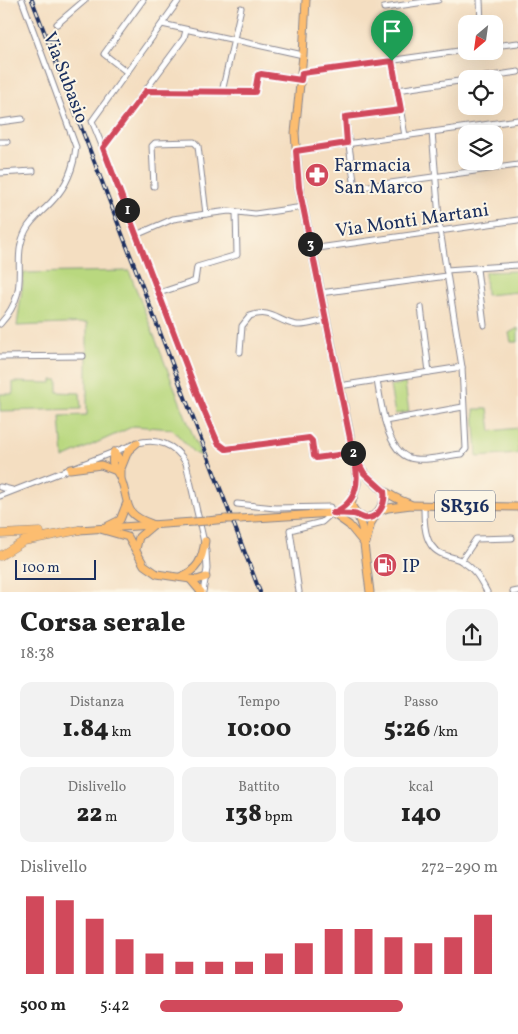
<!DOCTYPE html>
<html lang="it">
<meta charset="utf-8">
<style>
:root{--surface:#fff;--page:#f2f2f2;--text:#222;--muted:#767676;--accent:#d1495b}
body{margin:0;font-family:Vollkorn,serif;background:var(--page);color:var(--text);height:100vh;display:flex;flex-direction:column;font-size:19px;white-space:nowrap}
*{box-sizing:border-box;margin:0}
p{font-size:16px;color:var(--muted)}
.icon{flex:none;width:28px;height:28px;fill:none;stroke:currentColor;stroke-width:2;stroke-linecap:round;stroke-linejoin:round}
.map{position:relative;height:592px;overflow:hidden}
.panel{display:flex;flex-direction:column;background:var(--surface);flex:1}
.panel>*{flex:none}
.needle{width:32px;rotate:209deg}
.controls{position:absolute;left:458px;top:15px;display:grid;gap:10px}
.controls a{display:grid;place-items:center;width:45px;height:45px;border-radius:10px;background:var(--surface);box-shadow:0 5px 20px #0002;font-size:25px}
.scale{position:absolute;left:15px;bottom:12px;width:81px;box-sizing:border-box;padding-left:5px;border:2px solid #1b2f5e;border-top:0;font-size:14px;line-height:18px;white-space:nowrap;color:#1b2f5e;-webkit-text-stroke:4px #fcf5e5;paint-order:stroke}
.pin{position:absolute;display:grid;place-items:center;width:42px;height:42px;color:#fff;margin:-51px -21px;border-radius:50% 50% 50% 0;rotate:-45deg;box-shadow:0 0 5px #0007}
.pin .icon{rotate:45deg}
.km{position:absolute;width:25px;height:25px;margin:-12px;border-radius:50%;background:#222;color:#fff;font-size:14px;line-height:25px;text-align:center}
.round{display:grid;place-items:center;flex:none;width:52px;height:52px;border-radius:15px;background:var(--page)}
.summary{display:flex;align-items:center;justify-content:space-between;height:85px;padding:0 20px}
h1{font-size:28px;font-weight:800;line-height:38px}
.figures{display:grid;grid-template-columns:repeat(3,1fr);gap:8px;height:85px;padding:5px 20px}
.figures div{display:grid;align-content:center;border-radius:12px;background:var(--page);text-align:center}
.figures b{font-size:25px;font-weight:800}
.figures small{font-size:14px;font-weight:400}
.figures p{font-size:14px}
.chart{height:140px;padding:10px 20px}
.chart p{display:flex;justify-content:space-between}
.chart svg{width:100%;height:90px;margin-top:5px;stroke:var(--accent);stroke-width:6}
ul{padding:0 20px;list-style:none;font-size:16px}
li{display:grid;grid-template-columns:80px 60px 1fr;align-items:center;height:38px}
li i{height:12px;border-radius:6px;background:var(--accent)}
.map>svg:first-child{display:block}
.green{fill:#b9d87f;stroke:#6a846e}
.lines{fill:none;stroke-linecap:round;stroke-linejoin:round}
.minor-casing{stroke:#888690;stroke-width:7}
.major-casing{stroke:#888690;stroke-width:9}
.highway-casing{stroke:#888690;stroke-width:9}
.minor{stroke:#fff;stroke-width:5}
.major{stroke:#fcbd6f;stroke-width:7}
.highway{stroke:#fcbd6f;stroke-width:8}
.rail-casing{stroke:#1b2f5e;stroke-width:4}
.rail{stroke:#fcf5e5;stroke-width:2;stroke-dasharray:5.5;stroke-linecap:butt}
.major-bridge-casing{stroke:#888690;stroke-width:9;stroke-linecap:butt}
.major-bridge{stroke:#fcbd6f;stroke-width:7}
.route-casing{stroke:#fff;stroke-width:10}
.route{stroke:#d1495b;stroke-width:6}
.labels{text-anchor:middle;stroke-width:4;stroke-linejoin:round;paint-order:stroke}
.shield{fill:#fcf5e5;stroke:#5e6a86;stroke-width:1}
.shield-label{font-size:18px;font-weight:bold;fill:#1b2f5e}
.street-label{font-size:19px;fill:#1b2f5e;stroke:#fcf5e5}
.poi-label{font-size:19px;fill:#1b2f5e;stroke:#fcf5e5;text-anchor:start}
</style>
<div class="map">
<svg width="518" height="592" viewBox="0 0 518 592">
<rect width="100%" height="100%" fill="#fcf5e5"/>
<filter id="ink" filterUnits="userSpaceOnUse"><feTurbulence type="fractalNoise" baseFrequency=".02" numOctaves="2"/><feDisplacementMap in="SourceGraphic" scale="10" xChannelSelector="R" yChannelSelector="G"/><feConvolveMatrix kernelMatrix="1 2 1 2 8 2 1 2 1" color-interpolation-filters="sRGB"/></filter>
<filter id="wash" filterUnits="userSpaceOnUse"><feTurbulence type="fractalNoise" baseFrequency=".0096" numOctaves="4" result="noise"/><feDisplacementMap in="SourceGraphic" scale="20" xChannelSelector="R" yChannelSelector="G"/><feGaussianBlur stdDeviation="1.12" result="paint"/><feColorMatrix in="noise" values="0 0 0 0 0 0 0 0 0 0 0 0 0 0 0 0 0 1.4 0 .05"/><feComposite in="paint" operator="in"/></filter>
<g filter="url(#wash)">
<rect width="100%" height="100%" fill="#f4dec1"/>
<g class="green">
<path d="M 129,271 L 201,456 L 194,453 L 172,429 L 134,426 L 63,458 L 60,416 L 87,415 L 87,323 L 17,326 L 24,273 Z"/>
<path d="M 518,271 L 518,292 L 486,295 L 485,272 Z"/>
<path d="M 518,328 L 518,342 L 511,342 L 509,333 Z"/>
<path d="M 52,380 L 58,380 L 58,392 L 80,393 L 81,409 L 0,411 L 0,394 L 13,394 L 13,382 L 52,383 Z"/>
<path d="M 405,383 L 409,412 L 395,414 L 390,386 Z"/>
<path d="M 474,409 L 488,409 L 491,431 L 518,428 L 518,454 L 477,457 Z"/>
</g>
</g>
<g filter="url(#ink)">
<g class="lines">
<g class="minor-casing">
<g id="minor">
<path d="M 480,0 L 481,24"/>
<path d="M 384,8 L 438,0"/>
<path d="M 57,24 L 85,0"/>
<path d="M 162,24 L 303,55"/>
<path d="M 186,30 L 184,38 L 103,148 L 201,404 L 218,443 L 226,449 L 309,438 L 313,441 L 313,456 L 316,458 L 353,453"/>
<path d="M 494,46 L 518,43"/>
<path d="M 392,61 L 405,136"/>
<path d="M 127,72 L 104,54 L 143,0"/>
<path d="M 302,73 L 466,50"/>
<path d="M 472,79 L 518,72"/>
<path d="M 397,90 L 466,80"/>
<path d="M 146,91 L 255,92 L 258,75 L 261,73 L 301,80"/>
<path d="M 222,92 L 241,8"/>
<path d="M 401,110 L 345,117 L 355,188 L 518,165"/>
<path d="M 0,122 L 22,119"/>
<path d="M 0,142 L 7,142"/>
<path d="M 103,148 L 92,121 L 179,0"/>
<path d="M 296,151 L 518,120"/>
<path d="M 0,173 L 33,171"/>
<path d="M 154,186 L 152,146 L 155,143 L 194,142 L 198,146 L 206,214"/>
<path d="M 136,235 L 173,219 L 206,214 L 229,211 L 255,214 L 303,207"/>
<path d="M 311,249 L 518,220"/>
<path d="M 477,269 L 484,325"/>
<path d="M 446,270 L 518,265"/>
<path d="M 159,293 L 195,281 L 197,267 L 237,255 L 236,212"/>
<path d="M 320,293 L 447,276"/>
<path d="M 421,307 L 429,372"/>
<path d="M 0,324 C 34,287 9,263 26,230 C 32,218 45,210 54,199 C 67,185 74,165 76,147 L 22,0"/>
<path d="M 240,352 L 242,326 L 250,316 C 272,308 277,322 297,325 C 306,326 316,322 325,320"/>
<path d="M 0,357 L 83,356"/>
<path d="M 377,380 C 381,402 386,457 415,459 C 430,461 448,455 462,454 L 466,449 L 462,367 L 440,230 L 432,132"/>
<path d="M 339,386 L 462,367"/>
<path d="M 385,421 L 463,407"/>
<path d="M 0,487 L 12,490"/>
<path d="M 0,496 L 137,443 C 157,438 175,444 186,463 L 206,551 L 207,569 L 203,592"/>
<path d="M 237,504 L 275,508 L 330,507 L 332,513 L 322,522 L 290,530 L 299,592"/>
<path d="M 424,506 C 424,518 424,535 431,545 C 438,556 452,556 462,561 C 475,569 480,579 487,592"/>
<path d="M 461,561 L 476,539 L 512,538"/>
<path d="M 513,592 L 518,591"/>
</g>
</g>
<g class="major-casing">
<g id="major">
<path d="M 306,0 L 303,55 L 295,133 L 299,187 L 355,460 L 357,483 L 351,505 L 358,516 L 367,518 L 375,515"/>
<path d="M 114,452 C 109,466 117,469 122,482 C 130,506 123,514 152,524"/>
<path d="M 114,452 L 121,461 L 121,481"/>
<path d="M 355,460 C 368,480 387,496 410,504"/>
<path d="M 122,466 L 128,451 L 137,443"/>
<path d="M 70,469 L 101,465 L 114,470"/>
<path d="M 379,511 L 388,508 L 411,505 L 518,507"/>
<path d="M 333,513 L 343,509 L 351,501"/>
<path d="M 335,515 L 349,525 L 363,542"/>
<path d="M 358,516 L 362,528 L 370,592"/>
<path d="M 240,519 L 333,513 L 356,514"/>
<path d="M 207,521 L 226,519"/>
<path d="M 108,526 L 120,520 L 126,505"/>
<path d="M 100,529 L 128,537 L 144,565 L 157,574 L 197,580 L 206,577"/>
<path d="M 79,530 L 193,522"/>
<path d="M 366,543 L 371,523 L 385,500 L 384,491"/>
<path d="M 136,549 L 139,537 L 152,526"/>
<path d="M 180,577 C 198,570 202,560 205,541"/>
<path d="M 191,580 L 201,592"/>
</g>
</g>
<g class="highway-casing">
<g id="highway">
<path d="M 0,534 L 40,532"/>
<path d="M 0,556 L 24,541 L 79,530"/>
</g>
</g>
<use href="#minor" class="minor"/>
<use href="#major" class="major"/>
<use href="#highway" class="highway"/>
<g class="rail-casing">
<path id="rail" d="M 32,0 L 260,592"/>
</g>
<use href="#rail" class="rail"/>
<g class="major-bridge-casing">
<g id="major-bridge">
<path d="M 226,519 L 240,519"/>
<path d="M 193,522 L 207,521"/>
</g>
</g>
<use href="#major-bridge" class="major-bridge"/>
</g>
</g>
<g class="lines" filter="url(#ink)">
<g class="route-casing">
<path id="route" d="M 392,61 L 302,73 L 301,80 L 261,74 L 258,75 L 255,92 L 146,91 L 103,148 L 201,404 L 218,443 L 226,449 L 309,438 L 312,441 L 314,456 L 316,458 L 353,453 C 360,479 359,502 333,513 C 340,514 346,513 353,514 C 357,514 360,517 364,518 C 379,520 386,503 384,491 L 364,473 L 353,453 L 299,187 L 296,151 L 347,143 L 345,117 L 401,110 L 392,61"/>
</g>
<use href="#route" class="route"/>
</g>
<defs>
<g id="pharmacy-disc" transform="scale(1.25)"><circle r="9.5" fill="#d1495b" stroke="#fcf5e5"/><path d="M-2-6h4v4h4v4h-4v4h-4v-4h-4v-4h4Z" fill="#fff"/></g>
<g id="fuel-disc" transform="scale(1.25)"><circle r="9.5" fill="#d1495b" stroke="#fcf5e5"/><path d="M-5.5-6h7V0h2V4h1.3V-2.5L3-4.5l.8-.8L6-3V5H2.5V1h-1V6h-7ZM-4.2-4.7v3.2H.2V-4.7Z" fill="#fff"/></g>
</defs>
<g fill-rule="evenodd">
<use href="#pharmacy-disc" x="317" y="175"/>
<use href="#fuel-disc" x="385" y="565"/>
</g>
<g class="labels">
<rect class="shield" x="435" y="490.5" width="60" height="31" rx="4"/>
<g class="shield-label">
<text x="465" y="512">SR316</text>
</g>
<g class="street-label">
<text transform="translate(67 77) rotate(69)" y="7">Via Subasio</text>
<text transform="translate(412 219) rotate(-8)" y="7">Via Monti Martani</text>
</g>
<g class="poi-label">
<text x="334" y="171">Farmacia<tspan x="334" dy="22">San Marco</tspan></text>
<text x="402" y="572">IP</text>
</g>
</g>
</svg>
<div class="controls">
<a><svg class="needle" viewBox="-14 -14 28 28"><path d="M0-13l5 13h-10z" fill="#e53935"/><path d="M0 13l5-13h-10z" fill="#767676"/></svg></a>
<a><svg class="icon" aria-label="locate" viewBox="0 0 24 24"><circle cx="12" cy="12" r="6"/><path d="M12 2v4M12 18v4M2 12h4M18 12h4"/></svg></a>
<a><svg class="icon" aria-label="layers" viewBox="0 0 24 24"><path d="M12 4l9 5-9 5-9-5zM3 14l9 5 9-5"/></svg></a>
</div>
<div class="scale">100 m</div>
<div class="pin" style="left:392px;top:61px;background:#1e9e55"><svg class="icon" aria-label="arrive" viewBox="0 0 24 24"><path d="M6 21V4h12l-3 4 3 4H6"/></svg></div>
<b class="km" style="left:127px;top:210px">1</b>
<b class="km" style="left:353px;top:453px">2</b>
<b class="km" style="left:310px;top:244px">3</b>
</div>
<section class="panel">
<div class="summary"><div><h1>Corsa serale</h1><p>18:38</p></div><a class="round"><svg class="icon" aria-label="share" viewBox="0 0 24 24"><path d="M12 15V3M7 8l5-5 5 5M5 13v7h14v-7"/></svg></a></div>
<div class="figures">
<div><p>Distanza</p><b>1.84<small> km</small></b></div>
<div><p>Tempo</p><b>10:00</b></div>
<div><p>Passo</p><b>5:26<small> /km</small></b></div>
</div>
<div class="figures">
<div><p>Dislivello</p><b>22<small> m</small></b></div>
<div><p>Battito</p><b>138<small> bpm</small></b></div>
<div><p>kcal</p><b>140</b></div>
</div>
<div class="chart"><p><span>Dislivello</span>272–290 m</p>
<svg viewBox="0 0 160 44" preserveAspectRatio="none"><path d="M5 44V6M15 44V8M25 44V17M35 44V27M45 44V34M55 44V38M65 44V38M75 44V38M85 44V34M95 44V29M105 44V22M115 44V22M125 44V26M135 44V29M145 44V26M155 44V15"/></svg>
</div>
<ul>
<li><b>500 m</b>5:42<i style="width:72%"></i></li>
</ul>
</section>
